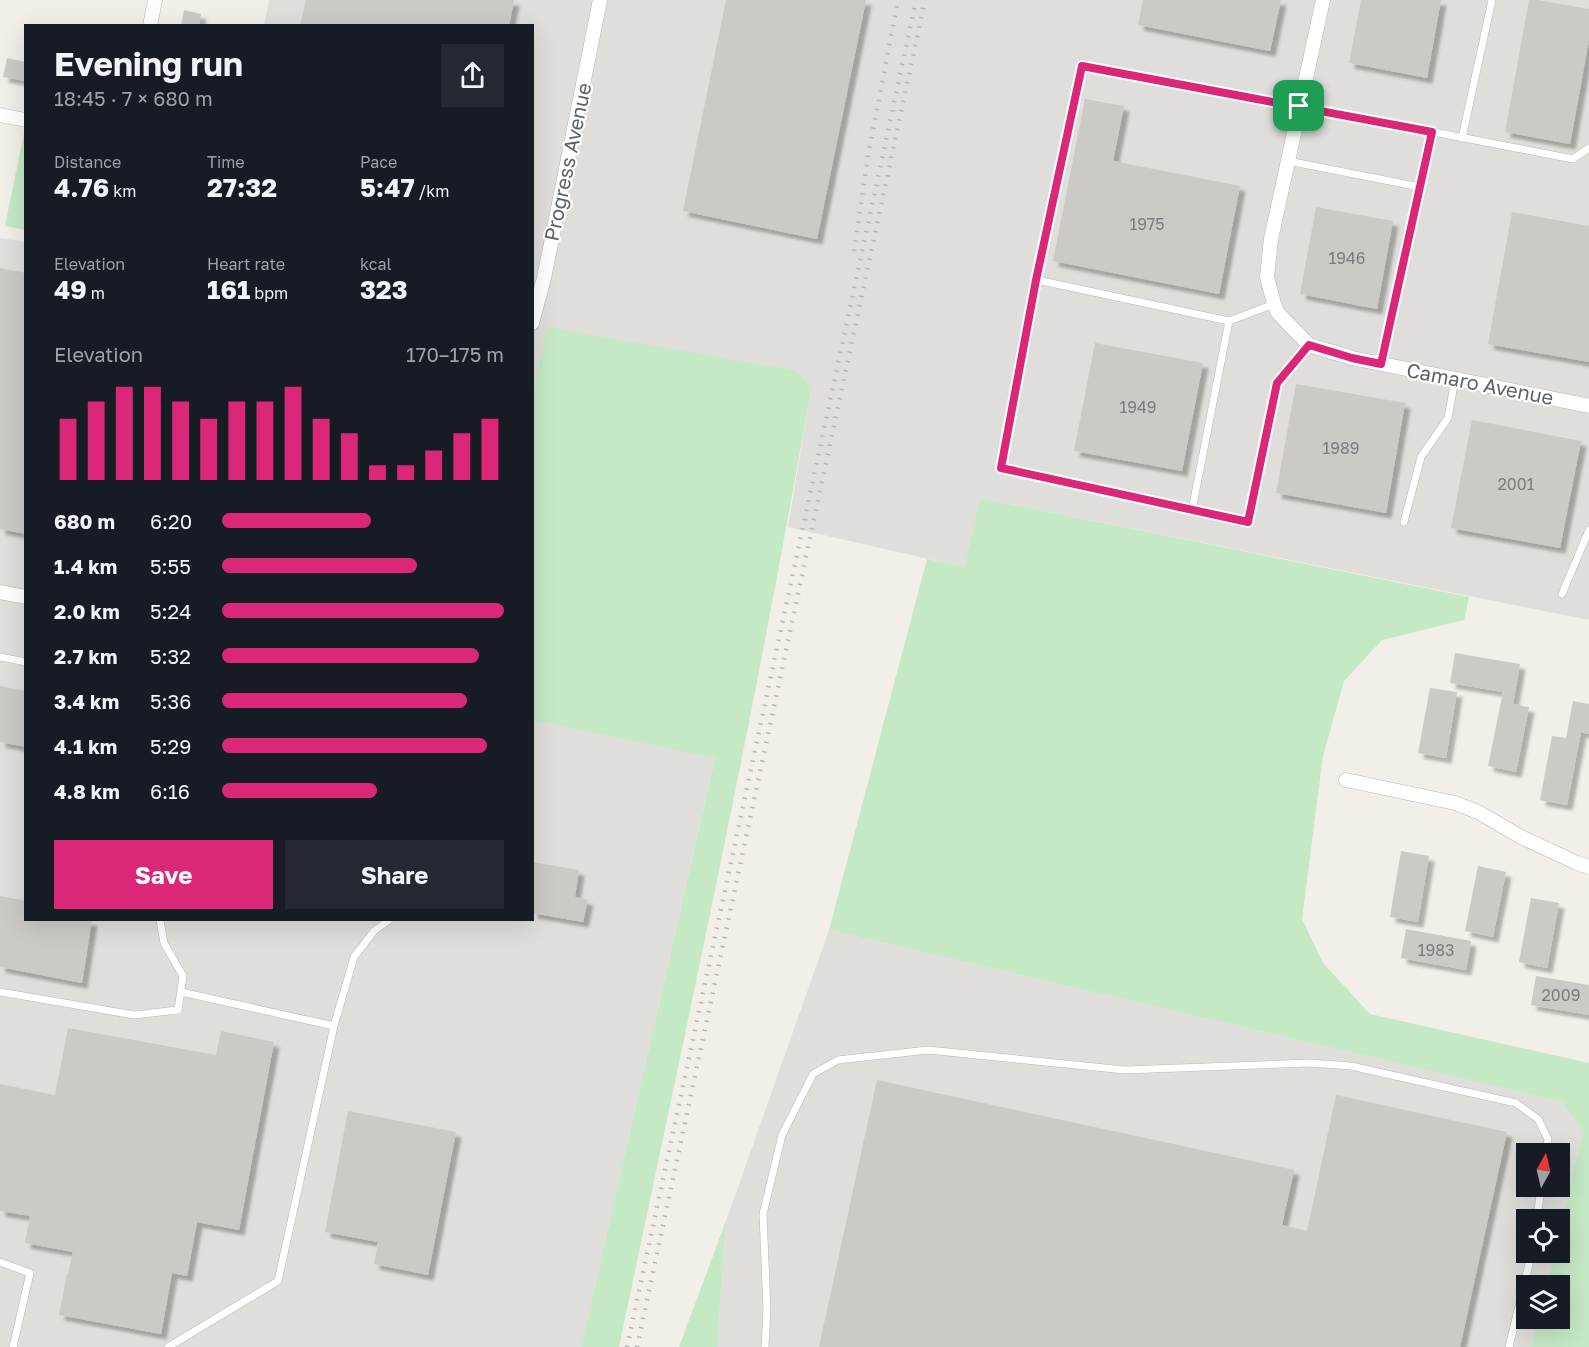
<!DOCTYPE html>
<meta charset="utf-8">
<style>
:root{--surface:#171b24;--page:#242831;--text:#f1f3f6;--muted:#9ea1a6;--accent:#db2777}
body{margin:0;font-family:"Golos Text",sans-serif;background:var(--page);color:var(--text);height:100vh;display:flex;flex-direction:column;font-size:22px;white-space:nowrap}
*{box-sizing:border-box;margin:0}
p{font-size:20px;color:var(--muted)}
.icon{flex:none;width:33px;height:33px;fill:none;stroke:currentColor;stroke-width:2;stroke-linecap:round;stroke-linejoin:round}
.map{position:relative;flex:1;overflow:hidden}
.sheet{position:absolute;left:24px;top:24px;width:510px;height:897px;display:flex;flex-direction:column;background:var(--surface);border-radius:0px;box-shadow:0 6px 24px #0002}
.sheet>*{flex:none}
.needle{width:39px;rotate:8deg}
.fabs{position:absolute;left:1516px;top:1143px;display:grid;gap:12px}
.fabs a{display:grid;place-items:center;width:54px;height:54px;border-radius:0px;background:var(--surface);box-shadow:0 6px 24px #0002;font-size:30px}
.pin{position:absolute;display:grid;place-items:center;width:51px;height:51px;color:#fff;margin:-26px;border-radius:12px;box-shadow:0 3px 9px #0006}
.round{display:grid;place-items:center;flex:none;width:63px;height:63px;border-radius:0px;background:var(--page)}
.summary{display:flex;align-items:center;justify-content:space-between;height:102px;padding:0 30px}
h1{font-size:33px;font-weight:700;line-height:45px}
.figures{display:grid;grid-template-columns:repeat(3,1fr);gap:9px;height:102px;padding:6px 30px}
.figures div{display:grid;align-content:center}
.figures b{font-size:26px;font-weight:700}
.figures small{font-size:16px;font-weight:400}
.figures p{font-size:16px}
.chart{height:168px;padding:12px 30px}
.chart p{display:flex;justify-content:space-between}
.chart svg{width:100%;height:108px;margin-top:6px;stroke:var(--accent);stroke-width:6}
.primary-button{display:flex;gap:12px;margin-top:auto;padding:12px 30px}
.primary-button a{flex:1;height:69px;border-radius:0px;background:var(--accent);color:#fff;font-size:24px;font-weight:700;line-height:69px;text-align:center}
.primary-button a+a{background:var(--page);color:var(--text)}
ul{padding:0 30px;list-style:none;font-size:20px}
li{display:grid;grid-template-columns:96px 72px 1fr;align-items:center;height:45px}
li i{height:15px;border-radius:8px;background:var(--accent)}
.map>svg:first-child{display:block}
.industrial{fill:#e0deda;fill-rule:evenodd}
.green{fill:#c5e8c5}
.building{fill:#cccac5;filter:url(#shadow)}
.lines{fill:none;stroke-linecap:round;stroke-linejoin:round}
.lane-casing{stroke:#b5b8bc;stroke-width:8}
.street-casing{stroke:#b5b8bc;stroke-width:15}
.lane{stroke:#fff;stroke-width:7}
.street{stroke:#fff;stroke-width:14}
.rail{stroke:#b6b7b8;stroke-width:4.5;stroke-dasharray:1.5 8;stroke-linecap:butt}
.route-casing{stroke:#fff;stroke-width:12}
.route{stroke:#db2777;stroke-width:8}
.labels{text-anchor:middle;stroke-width:4.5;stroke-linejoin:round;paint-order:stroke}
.number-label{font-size:16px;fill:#7a7d7f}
.street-label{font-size:20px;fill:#5f6368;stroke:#fff}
</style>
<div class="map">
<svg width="1589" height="1347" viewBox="0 0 1589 1347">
<defs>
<filter id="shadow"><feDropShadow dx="5.5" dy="5.5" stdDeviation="1.5" flood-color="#0004"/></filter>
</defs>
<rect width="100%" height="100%" fill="#f1efe8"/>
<g class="industrial">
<path d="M 269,0 L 1589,0 L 1589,620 L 980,498 L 964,567 L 788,527 L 811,388 L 547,327 L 533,399 L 532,26 L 264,26 Z"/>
<path d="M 0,238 L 26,242 L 26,920 L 532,920 L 533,720 L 715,757 L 581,1347 L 0,1347 Z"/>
<path d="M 829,930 L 1564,1102 L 1583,1131 L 1560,1226 L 1560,1220 L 1527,1220 L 1527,1252 L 1554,1253 L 1546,1285 L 1527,1286 L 1527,1318 L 1538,1319 L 1531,1347 L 717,1347 L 726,1221 ZM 1527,1154 L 1560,1154 L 1560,1186 L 1527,1186 Z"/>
</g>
<g class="green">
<path d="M 24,133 L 26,133 L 25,230 L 5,226 Z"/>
<path d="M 547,327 L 797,371 L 811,388 C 756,709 686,1028 619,1347 L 581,1347 L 715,758 L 533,720 L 532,399 Z"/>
<path d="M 980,498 L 1469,597 L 1464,620 L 1382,640 L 1344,681 L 1323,756 L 1302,919 L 1323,963 L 1370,1014 L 1589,1063 L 1589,1347 L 1531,1347 L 1538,1319 L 1560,1318 L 1560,1286 L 1546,1285 L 1554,1253 L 1560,1252 L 1560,1226 L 1583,1131 L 1563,1102 L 829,930 L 927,559 L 964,567 Z"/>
<path d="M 726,1221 L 717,1347 L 679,1347 Z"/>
</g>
<g class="building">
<path d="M 306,0 L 514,0 L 509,26 L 300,26 Z"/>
<path d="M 726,0 L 866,0 L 817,239 L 683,211 Z"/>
<path d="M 1143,0 L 1281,0 L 1270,51 L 1138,25 Z"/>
<path d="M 1361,0 L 1441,0 L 1427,78 L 1349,63 Z"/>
<path d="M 1529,0 L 1538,0 L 1589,9 L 1589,40 L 1570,144 L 1505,132 Z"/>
<path d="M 184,10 L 201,14 L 199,26 L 181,26 Z"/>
<path d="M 7,58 L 26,62 L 26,81 L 3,77 Z"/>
<path d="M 1085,99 L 1124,106 L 1113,161 L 1240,186 L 1219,294 L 1053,261 Z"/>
<path d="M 1316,207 L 1393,221 L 1377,309 L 1300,294 Z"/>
<path d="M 1512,212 L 1589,226 L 1589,362 L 1488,344 Z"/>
<path d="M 0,268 L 26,273 L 26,534 L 0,529 Z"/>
<path d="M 1095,343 L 1203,363 L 1182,471 L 1074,451 Z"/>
<path d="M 1296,384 L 1405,403 L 1386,513 L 1276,493 Z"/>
<path d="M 1472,420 L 1581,441 L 1560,548 L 1451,528 Z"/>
<path d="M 1455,653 L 1520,664 L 1513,704 L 1529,707 L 1516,772 L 1488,766 L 1503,692 L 1450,683 Z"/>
<path d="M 0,686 L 26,691 L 26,747 L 0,742 Z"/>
<path d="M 1430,688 L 1457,692 L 1446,758 L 1418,753 Z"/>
<path d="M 1573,701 L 1589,704 L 1589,734 L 1581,732 L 1567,805 L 1540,800 L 1552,736 L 1566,738 Z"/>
<path d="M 1401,851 L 1429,856 L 1418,922 L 1390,917 Z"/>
<path d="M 532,862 L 579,870 L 575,897 L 588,900 L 583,922 L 532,913 Z"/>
<path d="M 1478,866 L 1506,872 L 1493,937 L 1465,931 Z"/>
<path d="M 0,896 L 26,901 L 26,920 L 92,920 L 82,983 L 0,967 Z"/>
<path d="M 1531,898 L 1559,903 L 1547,968 L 1519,962 Z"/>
<path d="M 1406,929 L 1471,941 L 1466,970 L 1401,958 Z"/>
<path d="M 1536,976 L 1589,985 L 1589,1015 L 1531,1005 Z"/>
<path d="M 68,1028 L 216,1055 L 221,1031 L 274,1042 L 239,1230 L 197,1222 L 187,1276 L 172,1273 L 161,1334 L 59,1315 L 67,1274 L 68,1274 L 73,1252 L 25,1243 L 30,1216 L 0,1211 L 0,1084 L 55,1095 Z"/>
<path d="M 877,1080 L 1294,1170 L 1282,1225 L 1307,1231 L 1336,1095 L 1507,1132 L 1460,1347 L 819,1347 Z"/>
<path d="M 348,1111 L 456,1132 L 428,1275 L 374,1264 L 378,1242 L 325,1232 Z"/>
</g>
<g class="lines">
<g class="lane-casing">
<g id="lane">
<path d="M 1462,138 L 1492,0"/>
<path d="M 1288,161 L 1420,187 L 1381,364"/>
<path d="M 1420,187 L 1432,132"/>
<path d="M 1037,280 L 1082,66 L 1299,106 L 1573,159 L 1589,148"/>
<path d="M 1274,304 L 1229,321 L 1037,280 L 1001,468 L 1248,522 L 1277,383 L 1309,345"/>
<path d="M 1192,510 L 1229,321"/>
<path d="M 1404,522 L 1421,457 L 1448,418 L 1455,379"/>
<path d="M 1562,594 L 1589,530"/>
<path d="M 0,657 L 26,662"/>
<path d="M 0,992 L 134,1015 L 178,1010 L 183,976 L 164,943 L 160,920"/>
<path d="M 334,1026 L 354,957 L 374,931 L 389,920"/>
<path d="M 1537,1220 L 1541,1186"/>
<path d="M 0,1262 L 30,1273 L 13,1347"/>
<path d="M 168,1347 L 278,1281 L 334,1026 L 181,992"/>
<path d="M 765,1347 L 767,1310 L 763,1214 L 782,1135 L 813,1074 L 838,1060 L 928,1050 L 1125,1070 L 1309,1063 L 1351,1066 L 1516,1103 L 1538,1119 L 1548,1139 L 1546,1154"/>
<path d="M 1509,1347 L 1532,1252"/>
</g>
</g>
<g class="street-casing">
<g id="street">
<path d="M 1323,0 L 1271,239 L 1267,277 L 1274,304 L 1278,313 L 1309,345 L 1352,358 L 1589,406"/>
<path d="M 150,26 L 155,0"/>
<path d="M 0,115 L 26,120"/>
<path d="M 532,323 L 544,278 L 600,0"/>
<path d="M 0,592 L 26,597"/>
<path d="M 1346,780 L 1455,803 L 1478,812 L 1521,837 L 1577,863 L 1589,867"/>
</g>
</g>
<use href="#lane" class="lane"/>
<use href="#street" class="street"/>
<g class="rail">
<path d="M 854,251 L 868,156 L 898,0"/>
<path d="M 627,1347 L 916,0"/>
<path d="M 637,1347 L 925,0"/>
</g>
</g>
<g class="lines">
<g class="route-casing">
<path id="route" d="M 1082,66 L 1432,132 L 1381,364 L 1352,358 L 1309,345 L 1277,383 L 1248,522 L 1001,468 L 1036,280 Z"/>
</g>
<use href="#route" class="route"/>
</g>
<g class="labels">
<g class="number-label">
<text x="1147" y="230">1975</text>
<text x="1347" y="264">1946</text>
<text x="1138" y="413">1949</text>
<text x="1341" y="454">1989</text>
<text x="1516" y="490">2001</text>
<text x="1436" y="956">1983</text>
<text x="1561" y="1001">2009</text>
</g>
<g class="street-label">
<text transform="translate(568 162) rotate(-78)" y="7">Progress Avenue</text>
<text transform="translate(1480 384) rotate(11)" y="7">Camaro Avenue</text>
</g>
</g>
</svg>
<div class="fabs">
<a><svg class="needle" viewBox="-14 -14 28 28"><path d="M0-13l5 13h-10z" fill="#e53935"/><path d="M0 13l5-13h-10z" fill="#9ea1a6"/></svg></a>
<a><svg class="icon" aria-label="locate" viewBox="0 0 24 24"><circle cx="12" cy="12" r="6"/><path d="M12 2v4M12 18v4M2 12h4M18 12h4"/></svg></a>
<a><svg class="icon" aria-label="layers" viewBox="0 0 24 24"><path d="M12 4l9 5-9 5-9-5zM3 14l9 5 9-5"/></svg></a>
</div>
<div class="pin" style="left:1299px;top:106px;background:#1e9e55"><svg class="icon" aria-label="arrive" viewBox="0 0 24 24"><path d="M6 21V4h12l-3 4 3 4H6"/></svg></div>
<section class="sheet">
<div class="summary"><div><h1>Evening run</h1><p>18:45 · 7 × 680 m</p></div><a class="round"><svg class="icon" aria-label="share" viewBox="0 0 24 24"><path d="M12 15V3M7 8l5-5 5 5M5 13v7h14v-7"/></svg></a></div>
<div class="figures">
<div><p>Distance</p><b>4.76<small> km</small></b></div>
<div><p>Time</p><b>27:32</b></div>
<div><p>Pace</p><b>5:47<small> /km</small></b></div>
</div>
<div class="figures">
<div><p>Elevation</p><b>49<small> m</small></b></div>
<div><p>Heart rate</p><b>161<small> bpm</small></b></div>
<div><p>kcal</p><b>323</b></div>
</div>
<div class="chart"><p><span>Elevation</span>170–175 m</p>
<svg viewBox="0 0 160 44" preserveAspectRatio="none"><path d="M5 44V19M15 44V12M25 44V6M35 44V6M45 44V12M55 44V19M65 44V12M75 44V12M85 44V6M95 44V19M105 44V25M115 44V38M125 44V38M135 44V32M145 44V25M155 44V19"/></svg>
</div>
<ul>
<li><b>680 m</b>6:20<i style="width:53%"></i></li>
<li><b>1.4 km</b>5:55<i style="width:69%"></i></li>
<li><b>2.0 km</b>5:24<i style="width:100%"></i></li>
<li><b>2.7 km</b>5:32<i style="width:91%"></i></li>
<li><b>3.4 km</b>5:36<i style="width:87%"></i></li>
<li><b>4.1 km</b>5:29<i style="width:94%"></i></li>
<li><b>4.8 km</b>6:16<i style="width:55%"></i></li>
</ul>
<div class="primary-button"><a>Save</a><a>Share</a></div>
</section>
</div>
